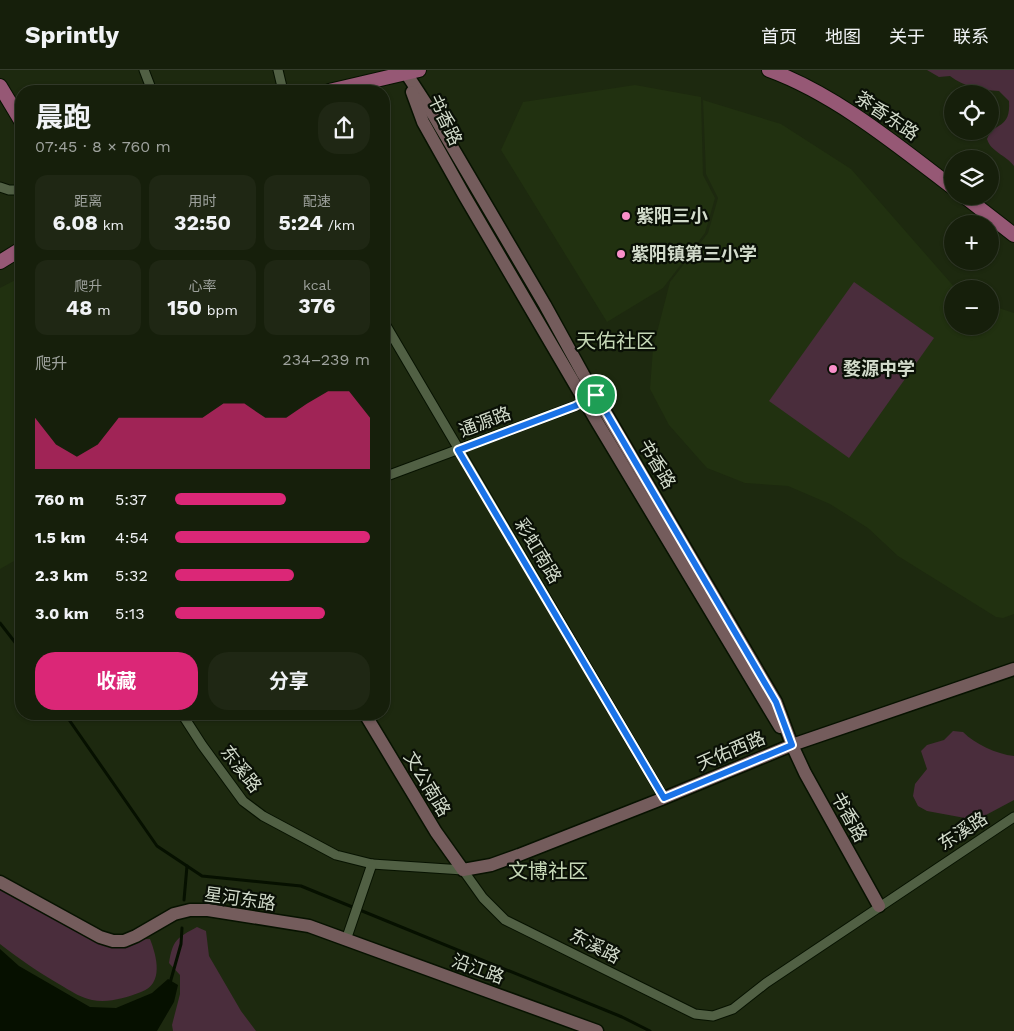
<!DOCTYPE html>
<html lang="zh">
<meta charset="utf-8">
<style>
:root{--surface:#161f0b;--page:#1f2714;--text:#f1f3f6;--muted:#9ea29d;--line:#353d2c;--accent:#db2777}
body{margin:0;font-family:"Work Sans","Noto Sans SC",sans-serif;background:var(--page);color:var(--text);height:100vh;display:flex;flex-direction:column;font-size:19px;white-space:nowrap}
*{box-sizing:border-box;margin:0}
p{font-size:16px;color:var(--muted)}
.icon{flex:none;width:28px;height:28px;fill:none;stroke:currentColor;stroke-width:2;stroke-linecap:round;stroke-linejoin:round}
.map{position:relative;flex:1;overflow:hidden}
.details{position:absolute;left:15px;top:15px;width:375px;height:635px;display:flex;flex-direction:column;background:var(--surface);border-radius:20px;box-shadow:0 1px 4px #0004,0 0 0 1px var(--line)}
.details>*{flex:none}
.buttons{position:absolute;left:944px;top:15px;display:grid;gap:10px}
.buttons a{display:grid;place-items:center;width:55px;height:55px;border-radius:50%;background:var(--surface);box-shadow:0 1px 4px #0004,0 0 0 1px var(--line);font-size:25px}
.pin{position:absolute;display:grid;place-items:center;width:42px;height:42px;color:#fff;margin:-21px;border:2px solid #fff;border-radius:50%;box-shadow:0 1px 5px #0007}
.round{display:grid;place-items:center;flex:none;width:52px;height:52px;border-radius:20px;background:var(--page)}
.overview{display:flex;align-items:center;justify-content:space-between;height:85px;padding:0 20px}
h1{font-size:28px;font-weight:700;line-height:38px}
.figures{display:grid;grid-template-columns:repeat(3,1fr);gap:8px;height:85px;padding:5px 20px}
.figures div{display:grid;align-content:center;border-radius:12px;background:var(--page);text-align:center}
.figures b{font-size:21px;font-weight:700}
.figures small{font-size:14px;font-weight:400}
.figures p{font-size:14px}
.chart{height:140px;padding:10px 20px}
.chart p{display:flex;justify-content:space-between}
.chart svg{width:100%;height:90px;margin-top:5px;fill:var(--accent);opacity:.7}
.action{display:flex;gap:10px;margin-top:auto;padding:10px 20px}
.action a{flex:1;height:58px;border-radius:20px;background:var(--accent);color:#fff;font-size:20px;font-weight:700;line-height:58px;text-align:center}
.action a+a{background:var(--page);color:var(--text)}
ul{padding:0 20px;list-style:none;font-size:16px}
li{display:grid;grid-template-columns:80px 60px 1fr;align-items:center;height:38px}
li i{height:12px;border-radius:6px;background:var(--accent)}
header{display:flex;align-items:center;gap:30px;box-sizing:border-box;height:70px;padding:0 25px;background:var(--surface);border-bottom:1px solid var(--line)}
header strong{font-size:24px}
nav{display:flex;gap:28px;margin-inline-start:auto;font-size:18px}
.map>svg:first-child{display:block}
.built{fill:#213110}
.green{fill:#4a2d3c}
.water{fill:#061000}
.lines{fill:none;stroke-linecap:round;stroke-linejoin:round}
.stream{stroke:#061000;stroke-width:3}
.street-casing{stroke:#071200;stroke-width:11}
.secondary-casing{stroke:#071200;stroke-width:15}
.primary-casing{stroke:#071200;stroke-width:16}
.street{stroke:#516044;stroke-width:9}
.secondary{stroke:#745c5c;stroke-width:12}
.primary{stroke:#965875;stroke-width:14}
.route-casing{stroke:#fff;stroke-width:10}
.route{stroke:#1a73e8;stroke-width:6}
.poi-dot{fill:#f98fca;stroke:#0a1006;stroke-width:2}
.labels{text-anchor:middle;stroke-width:4.5;stroke-linejoin:round;paint-order:stroke}
.street-label{font-size:18px;fill:#d2dbcb;stroke:#0a1006}
.poi-label{font-size:18px;font-weight:bold;fill:#d2dbcb;stroke:#0a1006;text-anchor:start}
.quarter-label{font-size:20px;fill:#c5d7b6;stroke:#0a1006}
</style>
<header>
<strong>Sprintly</strong>
<nav><a>首页</a><a>地图</a><a>关于</a><a>联系</a></nav>
</header>
<div class="map">
<svg width="1014" height="961" viewBox="0 0 1014 961">
<rect width="100%" height="100%" fill="#1d290f"/>
<g class="built">
<path d="M 635,15 L 701,27 L 703,105 L 715,128 L 705,163 L 663,218 L 607,252 L 501,80 L 523,32 Z"/>
<path d="M 703,30 L 781,54 L 851,99 L 956,219 L 952,219 L 952,256 L 990,256 L 990,235 L 1014,243 L 1014,544 L 1003,548 L 996,547 L 898,486 L 868,458 L 830,434 L 788,416 L 745,413 L 707,398 L 669,355 L 650,319 L 653,278 L 670,212 L 708,163 L 718,128 L 706,104 Z"/>
<path d="M 21,207 L 21,487 L 0,499 L 0,218 Z"/>
</g>
<g class="green">
<path d="M 927,0 L 1014,0 L 1014,96 C 1006,85 991,82 987,69 C 994,51 1011,60 1009,31 L 999,21 C 981,20 964,17 950,6 L 939,7 Z"/>
<path d="M 854,212 L 934,268 L 849,388 L 769,331 Z"/>
<path d="M 953,661 L 963,662 C 975,674 996,684 1014,686 L 1014,730 L 984,746 L 965,748 L 927,741 L 918,736 L 913,726 L 915,714 L 927,699 L 921,681 L 927,675 L 944,670 Z"/>
<path d="M 0,813 L 101,870 L 150,869 C 157,887 164,914 141,922 C 125,928 109,933 92,930 C 82,928 72,922 64,917 C 41,904 21,890 0,874 Z"/>
<path d="M 197,857 L 206,861 L 209,886 L 241,941 L 256,961 L 173,961 L 172,955 L 180,924 L 180,905 L 169,893 C 173,869 177,868 197,857 Z"/>
</g>
<path class="water" d="M 0,879 L 19,896 L 90,937 L 116,938 L 152,923 L 168,909 L 178,915 L 174,932 L 157,961 L 0,961 Z"/>
<g class="lines">
<g class="stream">
<path d="M 0,553 L 21,580"/>
<path d="M 65,644 L 157,776 L 202,806 L 301,816 L 622,947 L 650,961"/>
<path d="M 184,830 L 187,796"/>
<path d="M 170,913 L 181,874 L 182,858"/>
</g>
<g class="street-casing">
<g id="street">
<path d="M 144,0 L 152,21"/>
<path d="M 278,0 L 283,21"/>
<path d="M 0,117 L 9,120 L 21,120"/>
<path d="M 384,252 L 664,728"/>
<path d="M 384,407 L 575,336 L 589,329"/>
<path d="M 182,644 L 202,675 L 243,731 L 263,746 L 336,785 L 372,794 L 463,800 L 483,828 L 505,850 L 695,944 L 713,946 L 733,939 L 766,913 L 1014,747"/>
<path d="M 346,870 L 372,794"/>
</g>
</g>
<g class="secondary-casing">
<g id="secondary">
<path d="M 406,3 L 434,46 L 545,235 L 583,304 L 776,632 L 792,675 L 805,703 L 879,836"/>
<path d="M 412,22 L 423,52 L 464,125 L 597,352 L 780,657"/>
<path d="M 365,644 L 436,762 L 463,800 L 491,795 L 519,785 L 664,728 L 792,675 L 1014,599"/>
<path d="M 0,812 L 100,867 L 113,871 L 124,871 L 136,866 L 174,844 L 190,840 L 208,840 L 309,856 L 597,961"/>
</g>
</g>
<g class="primary-casing">
<g id="primary">
<path d="M 769,0 C 835,24 897,75 952,117"/>
<path d="M 0,16 L 21,51"/>
<path d="M 329,21 L 419,0"/>
<path d="M 964,126 L 1014,165"/>
<path d="M 0,192 L 21,179"/>
</g>
</g>
<use href="#street" class="street"/>
<use href="#secondary" class="secondary"/>
<use href="#primary" class="primary"/>
</g>
<g class="lines">
<g class="route-casing">
<path id="route" d="M 596,325 L 776,632 L 792,675 L 664,728 L 458,380 L 575,336 Z"/>
</g>
<use href="#route" class="route"/>
</g>
<g class="poi-dot">
<circle cx="626" cy="146" r="5"/>
<circle cx="621" cy="184" r="5"/>
<circle cx="833" cy="299" r="5"/>
</g>
<g class="labels">
<g class="street-label">
<text transform="translate(887 46) rotate(34)" y="6">茶香东路</text>
<text transform="translate(445 50) rotate(64)" y="6">书香路</text>
<text transform="translate(485 352) rotate(-21)" y="6">通源路</text>
<text transform="translate(657 394) rotate(59)" y="6">书香路</text>
<text transform="translate(538 481) rotate(59)" y="6">彩虹南路</text>
<text transform="translate(731 681) rotate(-23)" y="6">天佑西路</text>
<text transform="translate(241 699) rotate(52)" y="6">东溪路</text>
<text transform="translate(427 714) rotate(59)" y="6">文公南路</text>
<text transform="translate(849 747) rotate(61)" y="6">书香路</text>
<text transform="translate(963 761) rotate(-33)" y="6">东溪路</text>
<text transform="translate(240 829) rotate(8)" y="6">星河东路</text>
<text transform="translate(595 876) rotate(27)" y="6">东溪路</text>
<text transform="translate(478 899) rotate(20)" y="6">沿江路</text>
</g>
<g class="poi-label">
<text x="636" y="152">紫阳三小</text>
<text x="631" y="190">紫阳镇第三小学</text>
<text x="843" y="305">婺源中学</text>
</g>
<g class="quarter-label">
<text x="616" y="278">天佑社区</text>
<text x="548" y="808">文博社区</text>
</g>
</g>
</svg>
<div class="buttons">
<a><svg class="icon" aria-label="locate" viewBox="0 0 24 24"><circle cx="12" cy="12" r="6"/><path d="M12 2v4M12 18v4M2 12h4M18 12h4"/></svg></a>
<a><svg class="icon" aria-label="layers" viewBox="0 0 24 24"><path d="M12 4l9 5-9 5-9-5zM3 14l9 5 9-5"/></svg></a>
<a>+</a>
<a>−</a>
</div>
<div class="pin" style="left:596px;top:325px;background:#1e9e55"><svg class="icon" aria-label="arrive" viewBox="0 0 24 24"><path d="M6 21V4h12l-3 4 3 4H6"/></svg></div>
<section class="details">
<div class="overview"><div><h1>晨跑</h1><p>07:45 · 8 × 760 m</p></div><a class="round"><svg class="icon" aria-label="share" viewBox="0 0 24 24"><path d="M12 15V3M7 8l5-5 5 5M5 13v7h14v-7"/></svg></a></div>
<div class="figures">
<div><p>距离</p><b>6.08<small> km</small></b></div>
<div><p>用时</p><b>32:50</b></div>
<div><p>配速</p><b>5:24<small> /km</small></b></div>
</div>
<div class="figures">
<div><p>爬升</p><b>48<small> m</small></b></div>
<div><p>心率</p><b>150<small> bpm</small></b></div>
<div><p>kcal</p><b>376</b></div>
</div>
<div class="chart"><p><span>爬升</span>234–239 m</p>
<svg viewBox="0 0 160 44" preserveAspectRatio="none"><path d="M0 44V19L10 32L20 38L30 32L40 19L50 19L60 19L70 19L80 19L90 12L100 12L110 19L120 19L130 12L140 6L150 6L160 19V44z"/></svg>
</div>
<ul>
<li><b>760 m</b>5:37<i style="width:57%"></i></li>
<li><b>1.5 km</b>4:54<i style="width:100%"></i></li>
<li><b>2.3 km</b>5:32<i style="width:61%"></i></li>
<li><b>3.0 km</b>5:13<i style="width:77%"></i></li>
</ul>
<div class="action"><a>收藏</a><a>分享</a></div>
</section>
</div>
